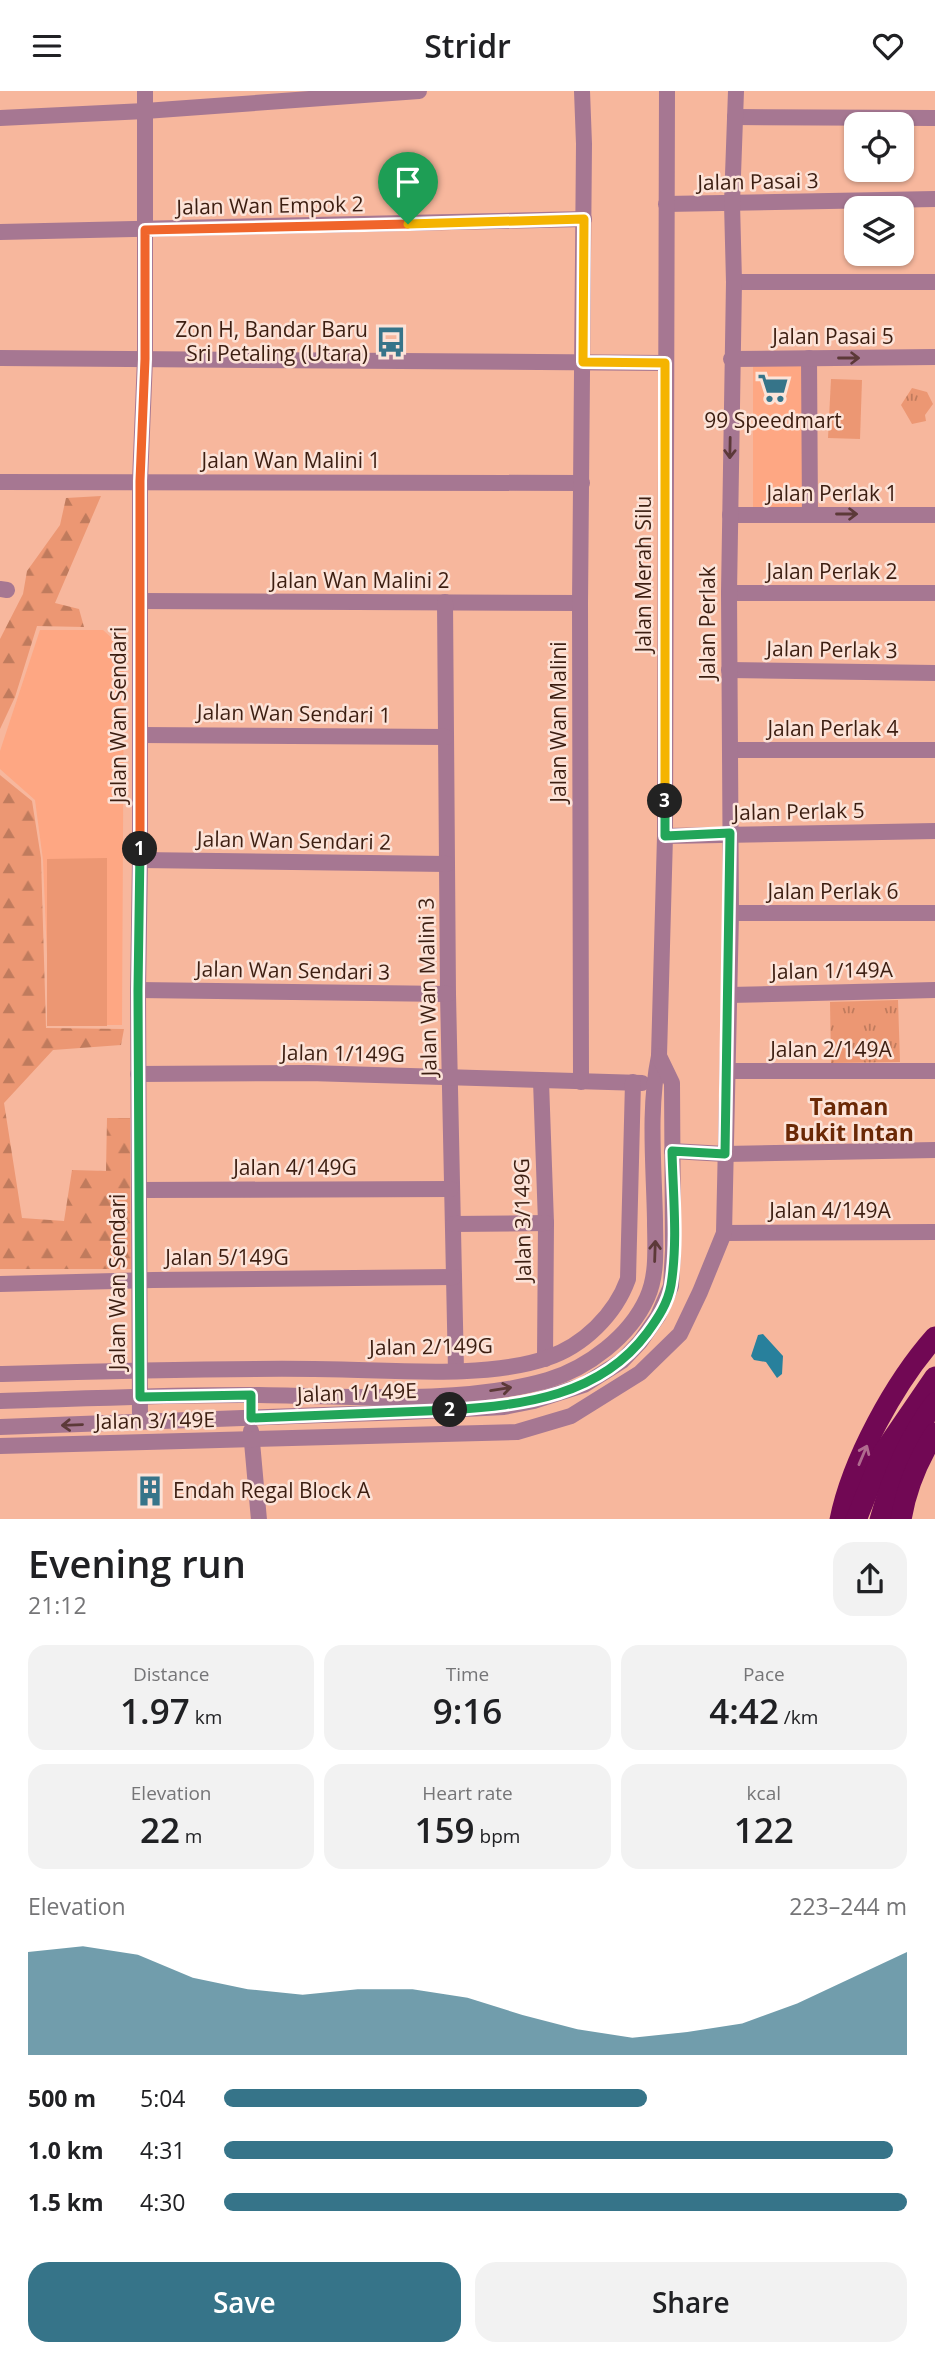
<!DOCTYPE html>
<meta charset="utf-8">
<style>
:root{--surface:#fff;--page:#f2f2f2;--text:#202124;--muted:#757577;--accent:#367489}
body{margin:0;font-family:"Open Sans",sans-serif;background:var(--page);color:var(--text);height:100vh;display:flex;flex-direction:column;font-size:26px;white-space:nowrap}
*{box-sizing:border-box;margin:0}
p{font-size:23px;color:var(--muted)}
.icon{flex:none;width:38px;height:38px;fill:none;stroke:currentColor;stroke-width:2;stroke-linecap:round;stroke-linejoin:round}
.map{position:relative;height:1428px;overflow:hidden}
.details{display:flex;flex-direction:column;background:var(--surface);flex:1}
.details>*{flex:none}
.fabs{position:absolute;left:844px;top:21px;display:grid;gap:14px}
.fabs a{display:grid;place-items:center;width:70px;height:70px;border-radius:14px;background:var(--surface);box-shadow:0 2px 5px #0004;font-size:35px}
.pin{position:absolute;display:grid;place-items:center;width:60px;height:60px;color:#fff;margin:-72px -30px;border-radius:50% 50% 50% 0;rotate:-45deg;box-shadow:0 0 7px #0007}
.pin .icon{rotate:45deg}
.km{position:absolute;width:35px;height:35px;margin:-18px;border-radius:50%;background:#222;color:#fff;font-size:19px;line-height:35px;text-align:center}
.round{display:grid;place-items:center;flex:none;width:74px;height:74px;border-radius:21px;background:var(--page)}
.head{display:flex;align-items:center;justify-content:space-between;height:119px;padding:0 28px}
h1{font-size:38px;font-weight:600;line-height:52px}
.metrics{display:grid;grid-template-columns:repeat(3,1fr);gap:10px;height:119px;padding:7px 28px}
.metrics div{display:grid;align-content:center;border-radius:18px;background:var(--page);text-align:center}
.metrics b{font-size:35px;font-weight:600}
.metrics small{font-size:19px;font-weight:400}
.metrics p{font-size:19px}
.chart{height:196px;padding:14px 28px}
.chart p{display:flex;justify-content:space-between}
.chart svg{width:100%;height:126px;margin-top:7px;fill:var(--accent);opacity:.7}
.cta{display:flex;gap:14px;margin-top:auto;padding:14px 28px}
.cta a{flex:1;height:80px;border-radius:21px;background:var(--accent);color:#fff;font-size:28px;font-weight:600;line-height:80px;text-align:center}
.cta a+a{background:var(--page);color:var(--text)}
ul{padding:0 28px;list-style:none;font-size:23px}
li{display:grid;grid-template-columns:112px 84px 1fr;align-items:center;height:52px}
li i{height:18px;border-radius:9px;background:var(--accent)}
header{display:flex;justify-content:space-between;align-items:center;height:91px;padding:0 28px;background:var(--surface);font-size:32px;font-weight:600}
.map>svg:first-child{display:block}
.built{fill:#fea783}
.forest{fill:url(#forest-firs)}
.park{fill:url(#park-tufts)}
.pitch{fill:#ec9773}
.water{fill:#28809c}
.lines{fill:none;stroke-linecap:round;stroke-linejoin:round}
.minor{stroke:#a67792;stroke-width:16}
.highway{stroke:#710854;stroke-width:21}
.oneway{stroke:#5c3938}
.oneway2{stroke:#b06b8f}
.split-1-casing{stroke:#fff;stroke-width:14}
.split-2-casing{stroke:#fff;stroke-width:14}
.split-3-casing{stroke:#fff;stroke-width:14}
.split-4-casing{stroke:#fff;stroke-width:14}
.split-1{stroke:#f0652b;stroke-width:9}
.split-2{stroke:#22a559;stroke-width:9}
.split-3{stroke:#22a559;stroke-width:9}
.split-4{stroke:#f5b400;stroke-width:9}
.labels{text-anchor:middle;stroke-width:5;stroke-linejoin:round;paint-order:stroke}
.street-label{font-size:21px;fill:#3c1e11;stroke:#fce3d8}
.poi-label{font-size:21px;fill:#3c1e11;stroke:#fce3d8;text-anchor:end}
.neighbourhood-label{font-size:23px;font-weight:bold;fill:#6a2805;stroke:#fce3d8}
</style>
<header><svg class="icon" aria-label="menu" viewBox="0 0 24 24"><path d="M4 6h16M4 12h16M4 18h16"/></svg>Stridr<svg class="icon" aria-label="heart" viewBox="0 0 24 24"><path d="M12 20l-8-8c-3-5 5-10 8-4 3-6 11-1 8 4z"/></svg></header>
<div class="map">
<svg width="935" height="1429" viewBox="0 0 935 1429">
<defs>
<pattern id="forest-firs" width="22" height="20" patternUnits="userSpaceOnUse" patternTransform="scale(1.75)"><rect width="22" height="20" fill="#ec9773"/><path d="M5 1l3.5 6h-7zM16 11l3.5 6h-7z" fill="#c07b5d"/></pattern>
<pattern id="park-tufts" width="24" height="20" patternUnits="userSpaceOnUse" patternTransform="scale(1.75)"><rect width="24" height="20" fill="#ec9773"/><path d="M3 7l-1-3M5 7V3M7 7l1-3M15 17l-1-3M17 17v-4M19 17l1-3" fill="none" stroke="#c07b5d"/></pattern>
</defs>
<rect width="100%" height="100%" fill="#f7b79d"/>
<g class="built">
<path d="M 753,272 L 805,272 L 806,419 L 753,420 Z"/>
<path d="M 40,539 L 103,539 L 124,558 L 122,934 L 50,934 L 43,769 L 35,709 L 0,678 L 0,660 Z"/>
</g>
<g class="forest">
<path d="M 101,405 L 55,512 L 79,518 L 84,536 L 37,535 L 15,606 L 0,638 L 0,548 L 23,503 L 27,480 L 60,434 L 66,407 Z"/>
<path d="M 0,684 L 32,710 L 41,767 L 46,937 L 124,938 L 121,954 L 53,959 L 4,1012 L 22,1127 L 64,1130 L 72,1079 L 106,1080 L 107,1027 L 130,1027 L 131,1178 L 0,1178 Z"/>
</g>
<g class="park">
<path d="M 912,297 L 927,301 L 933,313 L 925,324 L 926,330 L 912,333 L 901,314 Z"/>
<path d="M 898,909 L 900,971 L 831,972 L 830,911 Z"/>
</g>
<g class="pitch">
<path d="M 831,288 L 862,289 L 860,348 L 828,347 Z"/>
<path d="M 107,767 L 107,935 L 47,935 L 47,768 Z"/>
</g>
<path class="water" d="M 763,1243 L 783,1265 L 782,1283 L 777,1287 L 766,1271 L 754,1269 L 751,1265 L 758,1244 Z"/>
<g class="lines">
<g class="minor">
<path d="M 735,26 L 935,27"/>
<path d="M 0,27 L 145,20 L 419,0"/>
<path d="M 666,113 L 935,108"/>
<path d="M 0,141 L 584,128"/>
<path d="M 734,191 L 935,191"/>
<path d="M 0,267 L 665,272"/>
<path d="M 809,267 L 810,423"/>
<path d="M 731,268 L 935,266"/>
<path d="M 0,391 L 582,392"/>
<path d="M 730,424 L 935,424"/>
<path d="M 0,498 L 7,499"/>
<path d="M 729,502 L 935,502"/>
<path d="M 140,510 L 580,512"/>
<path d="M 445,511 L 448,903 L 456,1280"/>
<path d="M 729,579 L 935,582"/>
<path d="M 141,644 L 446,646"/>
<path d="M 730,659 L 935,659"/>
<path d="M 665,745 L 935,740"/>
<path d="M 140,769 L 447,773"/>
<path d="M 731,822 L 935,822"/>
<path d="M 138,899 L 448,903"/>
<path d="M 729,904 L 935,899"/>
<path d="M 728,980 L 935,980"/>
<path d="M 138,983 L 309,982 L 642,992"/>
<path d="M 541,990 L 546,1132 L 545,1268"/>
<path d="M 581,991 L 580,512 L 584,53 L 582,0"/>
<path d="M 672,1060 L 725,1063 L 935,1059"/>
<path d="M 139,1099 L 451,1098"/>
<path d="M 453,1133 L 546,1132"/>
<path d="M 724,1142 L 935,1141"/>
<path d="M 0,1193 L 153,1189 L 454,1186"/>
<path d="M 0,1283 C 105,1280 209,1277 314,1278 C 382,1278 485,1289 547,1267 C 583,1255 615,1224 628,1188 L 633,991"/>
<path d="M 0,1310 C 86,1308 173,1303 259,1304 C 348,1305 462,1314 548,1289 C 588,1277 630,1245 647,1207 C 658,1183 655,1154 655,1129 C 654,1075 648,1018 659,965 L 665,745 L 667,0"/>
<path d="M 140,1331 L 138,899 L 140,769 L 140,390 L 145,268 L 145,0"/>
<path d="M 0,1336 L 406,1321 L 504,1316 L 534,1310 L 584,1294 L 622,1270 L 640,1251 L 658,1225 L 671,1195 L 673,1159 L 672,992 L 659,965"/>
<path d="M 251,1340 L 259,1429"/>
<path d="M 0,1355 L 517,1341 L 571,1325 L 640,1282 L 680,1243 L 700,1201 L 724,1142 L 731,822 L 729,502 L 734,191 L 732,112 L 736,0"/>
</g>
<g class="highway">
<path d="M 840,1429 C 852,1369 895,1291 935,1246"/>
<path d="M 856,1429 L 883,1362 L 935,1286"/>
<path d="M 880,1429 C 892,1386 908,1348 935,1312"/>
<path d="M 901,1429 C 906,1397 918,1369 935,1342"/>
</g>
</g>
<defs><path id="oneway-shaft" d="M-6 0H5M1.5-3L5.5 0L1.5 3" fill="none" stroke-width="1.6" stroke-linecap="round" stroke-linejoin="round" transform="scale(1.75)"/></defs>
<g class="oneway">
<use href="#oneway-shaft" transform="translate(849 267)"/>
<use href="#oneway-shaft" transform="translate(730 357) rotate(91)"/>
<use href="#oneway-shaft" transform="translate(847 423)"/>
<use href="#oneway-shaft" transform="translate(655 1160) rotate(-88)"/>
<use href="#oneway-shaft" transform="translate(501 1298) rotate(-9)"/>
<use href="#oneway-shaft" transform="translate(72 1334) rotate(178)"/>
</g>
<use class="oneway2" href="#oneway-shaft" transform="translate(863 1364) rotate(-67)"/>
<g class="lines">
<g class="split-1-casing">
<path id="split-1" d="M 140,758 L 140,390 L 145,268 L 145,139 L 408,133"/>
</g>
<g class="split-2-casing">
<path id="split-2" d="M 140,758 L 138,899 L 140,1306 L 251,1304 L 251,1327 L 450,1319"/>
</g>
<g class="split-3-casing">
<path id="split-3" d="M 450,1319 C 524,1314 600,1305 647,1242 C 658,1227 668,1212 671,1194 C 678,1151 673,1104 672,1060 L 725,1063 L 730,742 L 665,745 L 665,710"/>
</g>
<g class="split-4-casing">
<path id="split-4" d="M 408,133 L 584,128 L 583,271 L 665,272 L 665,710"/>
</g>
<use href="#split-1" class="split-1"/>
<use href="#split-2" class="split-2"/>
<use href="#split-3" class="split-3"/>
<use href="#split-4" class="split-4"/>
</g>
<defs>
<g id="bus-bare" transform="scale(2.415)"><path d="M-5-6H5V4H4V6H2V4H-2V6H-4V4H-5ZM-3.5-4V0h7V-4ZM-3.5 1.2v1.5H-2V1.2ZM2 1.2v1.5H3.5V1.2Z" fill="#367489" stroke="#fce3d8" stroke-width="2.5" paint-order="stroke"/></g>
<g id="supermarket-bare" transform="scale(2.415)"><path d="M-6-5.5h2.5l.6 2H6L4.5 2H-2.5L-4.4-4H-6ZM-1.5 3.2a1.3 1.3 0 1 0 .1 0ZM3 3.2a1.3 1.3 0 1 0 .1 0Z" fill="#367489" stroke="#fce3d8" stroke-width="2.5" paint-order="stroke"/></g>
<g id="building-bare" transform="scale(2.415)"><path d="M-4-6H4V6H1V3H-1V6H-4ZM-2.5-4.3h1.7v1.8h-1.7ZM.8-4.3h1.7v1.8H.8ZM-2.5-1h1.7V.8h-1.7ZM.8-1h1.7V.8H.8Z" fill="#367489" stroke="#fce3d8" stroke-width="2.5" paint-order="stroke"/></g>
</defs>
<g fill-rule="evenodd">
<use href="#bus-bare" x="391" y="251"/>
<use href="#supermarket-bare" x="773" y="297"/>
<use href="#building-bare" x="150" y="1400"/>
</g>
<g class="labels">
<g class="street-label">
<text transform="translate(758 91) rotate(-1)" y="7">Jalan Pasai 3</text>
<text transform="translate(270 115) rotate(-1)" y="7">Jalan Wan Empok 2</text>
<text x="833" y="253">Jalan Pasai 5</text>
<text x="291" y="377">Jalan Wan Malini 1</text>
<text x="832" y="410">Jalan Perlak 1</text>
<text x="832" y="488">Jalan Perlak 2</text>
<text transform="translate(644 483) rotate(-90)" y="7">Jalan Merah Silu</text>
<text x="360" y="497">Jalan Wan Malini 2</text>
<text transform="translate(708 532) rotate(-90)" y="7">Jalan Perlak</text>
<text transform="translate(832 559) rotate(1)" y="7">Jalan Perlak 3</text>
<text transform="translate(294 623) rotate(1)" y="7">Jalan Wan Sendari 1</text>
<text transform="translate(119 624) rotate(-90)" y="7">Jalan Wan Sendari</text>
<text transform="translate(559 631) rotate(-90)" y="7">Jalan Wan Malini</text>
<text x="833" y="645">Jalan Perlak 4</text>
<text transform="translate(799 721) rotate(-1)" y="7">Jalan Perlak 5</text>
<text transform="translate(294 750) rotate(1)" y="7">Jalan Wan Sendari 2</text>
<text x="833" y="808">Jalan Perlak 6</text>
<text transform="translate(293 880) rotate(1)" y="7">Jalan Wan Sendari 3</text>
<text transform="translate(832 880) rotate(-1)" y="7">Jalan 1/149A</text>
<text transform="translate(428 896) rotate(-91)" y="7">Jalan Wan Malini 3</text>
<text x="831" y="966">Jalan 2/149A</text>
<text transform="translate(343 963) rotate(1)" y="7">Jalan 1/149G</text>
<text x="295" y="1084">Jalan 4/149G</text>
<text x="830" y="1127">Jalan 4/149A</text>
<text transform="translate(523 1129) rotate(-91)" y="7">Jalan 3/149G</text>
<text x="227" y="1174">Jalan 5/149G</text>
<text transform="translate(118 1191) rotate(-90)" y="7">Jalan Wan Sendari</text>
<text transform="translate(431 1256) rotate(-1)" y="7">Jalan 2/149G</text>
<text transform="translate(357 1302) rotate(-2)" y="7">Jalan 1/149E</text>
<text transform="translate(155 1330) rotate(-1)" y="7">Jalan 3/149E</text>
</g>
<g class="poi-label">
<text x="368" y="246">Zon H, Bandar Baru<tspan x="368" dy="24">Sri Petaling (Utara)</tspan></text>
<text x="773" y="337" text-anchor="middle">99 Speedmart</text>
<text x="173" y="1407" text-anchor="start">Endah Regal Block A</text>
</g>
<g class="neighbourhood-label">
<text x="849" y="1024">Taman<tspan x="849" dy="26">Bukit Intan</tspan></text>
</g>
</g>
</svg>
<div class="fabs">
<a><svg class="icon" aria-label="locate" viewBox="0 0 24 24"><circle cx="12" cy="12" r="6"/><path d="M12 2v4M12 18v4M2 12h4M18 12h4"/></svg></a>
<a><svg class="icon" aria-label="layers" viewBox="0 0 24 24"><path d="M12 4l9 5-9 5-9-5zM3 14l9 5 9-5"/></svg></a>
</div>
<div class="pin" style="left:408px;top:133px;background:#1e9e55"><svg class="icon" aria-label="arrive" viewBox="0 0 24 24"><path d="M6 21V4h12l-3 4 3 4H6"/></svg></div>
<b class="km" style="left:140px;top:758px">1</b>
<b class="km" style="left:450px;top:1319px">2</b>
<b class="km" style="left:665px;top:710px">3</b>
</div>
<section class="details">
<div class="head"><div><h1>Evening run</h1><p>21:12</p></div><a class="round"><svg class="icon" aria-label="share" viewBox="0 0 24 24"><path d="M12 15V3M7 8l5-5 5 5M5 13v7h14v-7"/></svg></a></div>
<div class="metrics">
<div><p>Distance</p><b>1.97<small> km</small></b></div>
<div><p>Time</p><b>9:16</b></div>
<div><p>Pace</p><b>4:42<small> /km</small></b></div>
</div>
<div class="metrics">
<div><p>Elevation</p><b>22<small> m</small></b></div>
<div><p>Heart rate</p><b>159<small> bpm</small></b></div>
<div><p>kcal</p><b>122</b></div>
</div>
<div class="chart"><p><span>Elevation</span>223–244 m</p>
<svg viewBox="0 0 160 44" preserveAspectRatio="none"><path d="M0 44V8L10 6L20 9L30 17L40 21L50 23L60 21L70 21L80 24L90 30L100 35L110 38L120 36L130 33L140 26L150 17L160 8V44z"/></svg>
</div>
<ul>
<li><b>500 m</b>5:04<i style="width:62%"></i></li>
<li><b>1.0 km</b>4:31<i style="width:98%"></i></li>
<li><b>1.5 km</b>4:30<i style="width:100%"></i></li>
</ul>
<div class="cta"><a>Save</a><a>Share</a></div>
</section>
